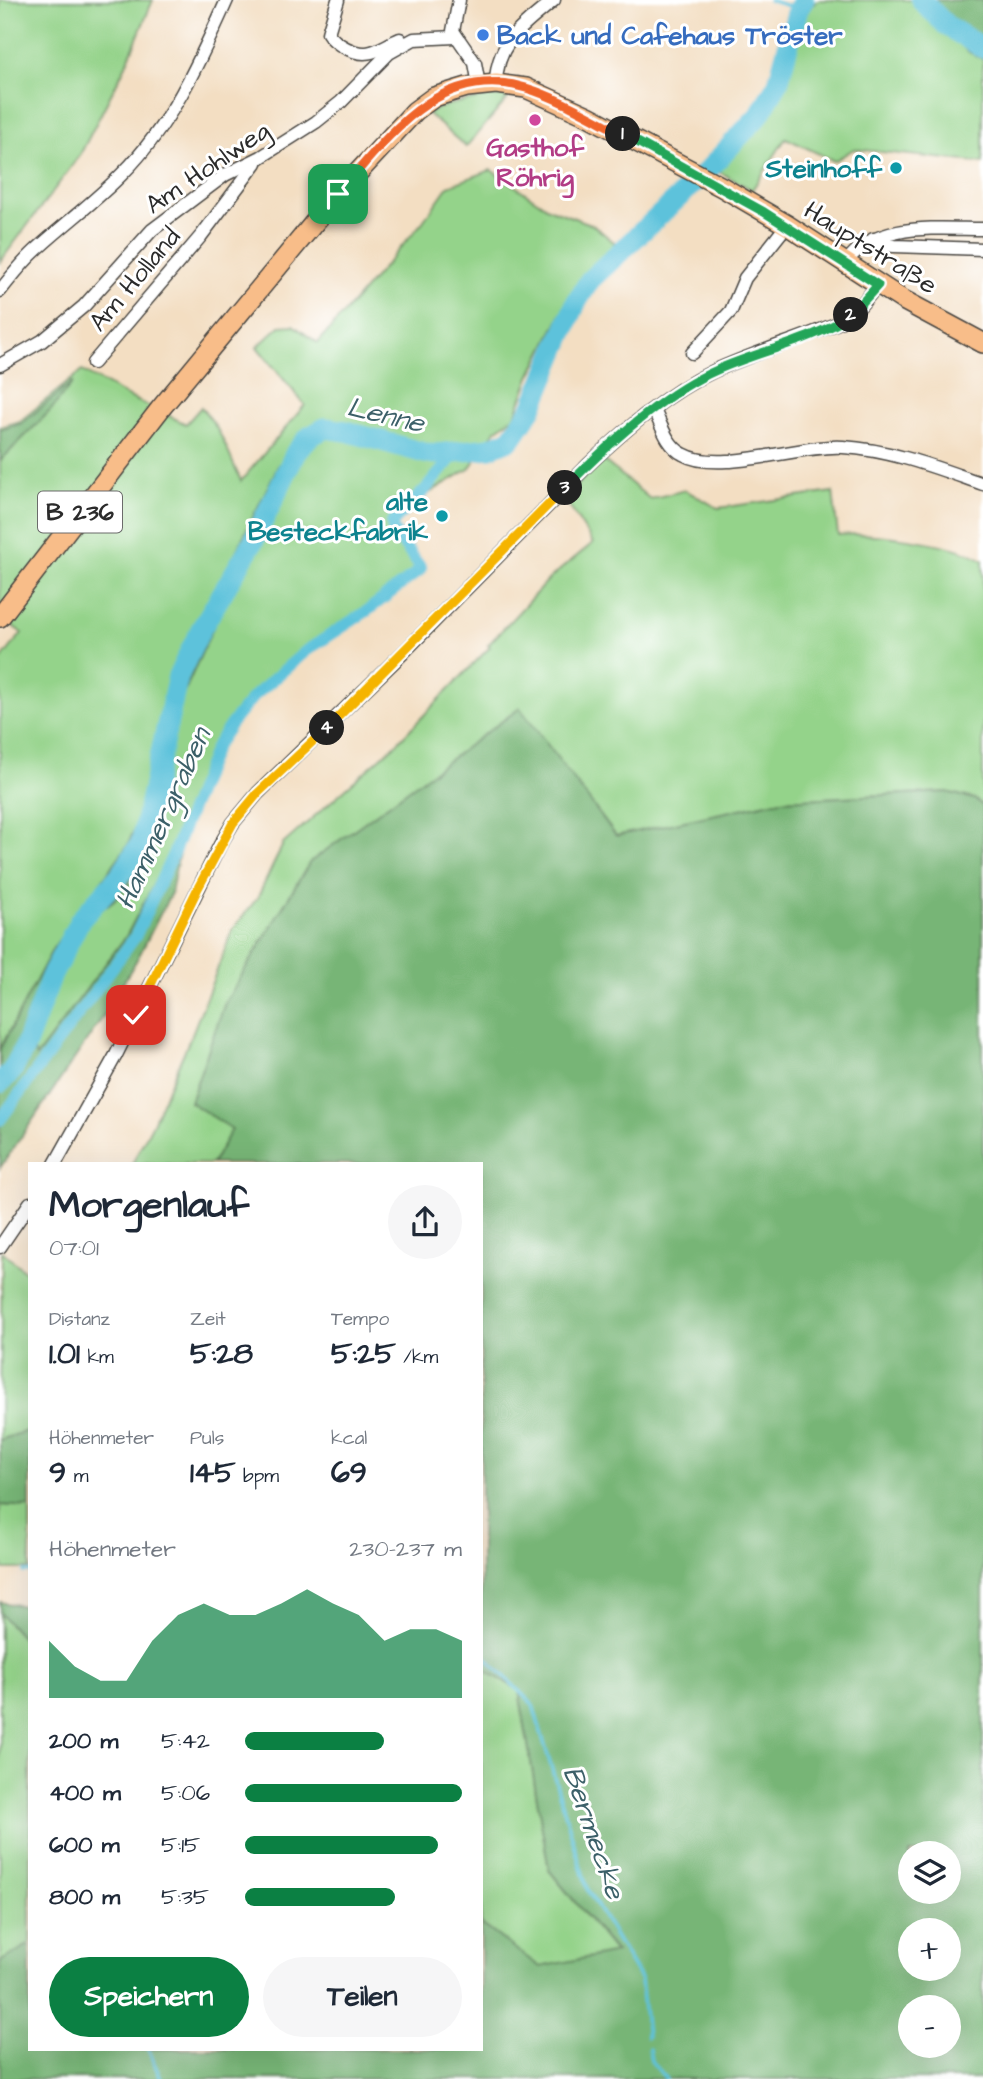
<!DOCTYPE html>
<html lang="de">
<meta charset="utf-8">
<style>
:root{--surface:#fff;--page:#f6f6f7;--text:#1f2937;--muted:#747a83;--accent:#0b8043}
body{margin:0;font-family:"Architects Daughter",sans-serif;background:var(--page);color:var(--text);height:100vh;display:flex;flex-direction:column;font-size:26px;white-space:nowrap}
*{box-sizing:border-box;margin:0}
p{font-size:23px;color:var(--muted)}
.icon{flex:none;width:38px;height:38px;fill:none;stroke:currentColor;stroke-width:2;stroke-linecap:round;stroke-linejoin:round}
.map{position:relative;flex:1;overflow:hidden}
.side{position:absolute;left:28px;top:1162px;width:455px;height:889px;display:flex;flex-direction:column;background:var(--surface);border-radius:0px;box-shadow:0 7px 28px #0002}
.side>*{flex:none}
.buttons{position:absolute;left:898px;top:1841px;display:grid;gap:14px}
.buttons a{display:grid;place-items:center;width:63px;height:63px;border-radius:50%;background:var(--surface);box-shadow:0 7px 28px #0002;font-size:35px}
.pin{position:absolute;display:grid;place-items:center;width:60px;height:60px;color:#fff;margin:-30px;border-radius:14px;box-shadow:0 4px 10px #0006}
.km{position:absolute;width:35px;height:35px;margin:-18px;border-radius:50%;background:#222;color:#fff;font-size:19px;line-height:35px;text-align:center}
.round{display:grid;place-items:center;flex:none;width:74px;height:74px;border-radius:37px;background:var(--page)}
.summary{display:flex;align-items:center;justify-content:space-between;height:119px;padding:0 21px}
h1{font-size:38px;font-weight:700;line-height:52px}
.metrics{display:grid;grid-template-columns:repeat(3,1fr);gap:10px;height:119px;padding:7px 21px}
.metrics div{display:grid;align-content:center}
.metrics b{font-size:30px;font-weight:700}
.metrics small{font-size:19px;font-weight:400}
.metrics p{font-size:19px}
.chart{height:196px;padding:14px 21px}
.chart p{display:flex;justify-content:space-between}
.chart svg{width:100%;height:126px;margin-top:7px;fill:var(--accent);opacity:.7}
.primary-button{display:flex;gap:14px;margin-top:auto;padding:14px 21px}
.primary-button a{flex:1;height:80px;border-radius:42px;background:var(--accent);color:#fff;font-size:28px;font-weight:700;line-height:80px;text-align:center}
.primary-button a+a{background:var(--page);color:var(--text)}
ul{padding:0 21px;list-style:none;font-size:23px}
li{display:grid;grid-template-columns:112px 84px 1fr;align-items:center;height:52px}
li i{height:18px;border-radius:9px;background:var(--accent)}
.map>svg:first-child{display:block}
.green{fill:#94d38a;stroke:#607f5a;stroke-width:2}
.forest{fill:#77b576;stroke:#517050;stroke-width:2;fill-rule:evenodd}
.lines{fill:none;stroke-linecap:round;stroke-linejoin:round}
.stream{stroke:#5dc2db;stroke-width:3.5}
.canal{stroke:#5dc2db;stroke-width:12}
.river{stroke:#5dc2db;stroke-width:21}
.street-casing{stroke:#494642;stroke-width:15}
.primary-casing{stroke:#494642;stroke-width:22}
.street{stroke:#fff;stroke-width:12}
.primary{stroke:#f8bd89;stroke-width:19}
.split-1-casing{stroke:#fff;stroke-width:14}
.split-2-casing{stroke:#fff;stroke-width:14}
.split-3-casing{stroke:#fff;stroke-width:14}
.split-4-casing{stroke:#fff;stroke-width:14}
.split-5-casing{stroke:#fff;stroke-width:14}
.split-1{stroke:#f0652b;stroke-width:9}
.split-2{stroke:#22a559;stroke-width:9}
.split-3{stroke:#22a559;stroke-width:9}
.split-4{stroke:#f5b400;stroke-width:9}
.split-5{stroke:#f5b400;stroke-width:9}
.shop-dot{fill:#3f7fe0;stroke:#fff;stroke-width:2.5}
.hotel-dot{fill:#d1479c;stroke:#fff;stroke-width:2.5}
.culture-dot{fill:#0f9aa8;stroke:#fff;stroke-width:2.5}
.labels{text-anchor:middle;stroke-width:6;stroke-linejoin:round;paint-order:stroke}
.shield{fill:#fff;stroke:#6b6b6b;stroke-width:2}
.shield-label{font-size:24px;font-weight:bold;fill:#2b2b2b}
.shop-label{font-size:26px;font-weight:bold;fill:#366cbe;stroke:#fff;text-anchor:start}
.hotel-label{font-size:26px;font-weight:bold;fill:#b23c85;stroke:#fff}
.street-label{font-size:26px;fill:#2b2b2b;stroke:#fff}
.culture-label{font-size:26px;font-weight:bold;fill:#0d838f;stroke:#fff;text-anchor:end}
.water-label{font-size:28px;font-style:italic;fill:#3c6069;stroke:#fff}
</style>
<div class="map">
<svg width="983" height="2079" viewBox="0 0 983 2079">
<rect width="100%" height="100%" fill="#fff"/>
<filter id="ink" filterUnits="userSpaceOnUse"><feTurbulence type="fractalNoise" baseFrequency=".0143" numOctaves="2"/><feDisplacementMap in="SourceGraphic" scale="14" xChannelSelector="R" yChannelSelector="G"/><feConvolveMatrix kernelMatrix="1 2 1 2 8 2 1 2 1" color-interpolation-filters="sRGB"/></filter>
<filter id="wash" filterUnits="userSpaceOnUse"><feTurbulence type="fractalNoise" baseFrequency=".00686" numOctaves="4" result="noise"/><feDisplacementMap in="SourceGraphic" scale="28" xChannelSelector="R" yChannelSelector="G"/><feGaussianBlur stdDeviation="1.57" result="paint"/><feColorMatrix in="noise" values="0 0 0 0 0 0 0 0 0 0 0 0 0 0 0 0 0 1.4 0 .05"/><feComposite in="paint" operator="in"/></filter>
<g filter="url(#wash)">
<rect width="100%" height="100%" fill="#f3dec2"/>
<g class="green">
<path d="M 0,0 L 153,0 L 126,65 L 80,155 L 0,262 Z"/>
<path d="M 817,0 L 913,0 L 969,52 L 983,59 L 983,163 L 854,149 L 834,161 L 786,138 L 752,190 L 714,169 C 739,143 769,119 784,85 C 796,57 794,21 817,0 Z"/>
<path d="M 492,96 L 510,96 L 466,147 L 427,113 L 447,105 Z"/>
<path d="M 491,170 L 548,208 L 593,225 L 615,243 L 561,314 L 530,377 L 515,416 L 496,430 L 469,469 L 408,506 L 393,520 L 393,530 L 421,568 L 367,611 L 306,651 L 253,697 L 231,724 L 215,748 L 184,827 L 127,935 L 36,1058 L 32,1045 L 81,926 L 126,890 L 144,851 L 181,699 L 217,618 L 265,531 L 234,556 L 209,599 L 172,683 L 147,799 L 128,845 L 54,947 L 0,1049 L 0,661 L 22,633 L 0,617 L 0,427 L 20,421 L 82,371 L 127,396 L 186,424 L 201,407 C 225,435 226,450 241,481 L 305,405 L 257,347 L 280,326 L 293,325 L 318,343 L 422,223 L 448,186 Z"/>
<path d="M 602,459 L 650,499 L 685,490 L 718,508 L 833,492 L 838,535 C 872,532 955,542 983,560 L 983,806 L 974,799 L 947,792 L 781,800 L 616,836 L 519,709 L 225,1003 L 190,1102 L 233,1129 L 212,1164 L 132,1164 L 153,1123 L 192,1034 L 233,929 L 258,897 L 283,844 L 395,745 L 490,647 L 488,645 L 550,578 L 593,543 L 564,498 Z"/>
<path d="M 2,1251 L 30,1276 L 30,1430 L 0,1440 Z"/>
<path d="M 0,1505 L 30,1507 L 30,1569 L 4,1569 L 0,1555 Z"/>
<path d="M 0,1613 L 30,1647 L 30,1944 L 0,1962 Z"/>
<path d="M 481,1668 L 519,1690 L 549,1870 L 616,1953 L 540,1967 L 481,1924 Z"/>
</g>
<g class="forest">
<path d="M 913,0 L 983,0 L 983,59 L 969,52 Z"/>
<path d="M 73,382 L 50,411 L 0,461 L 0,430 L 22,423 Z"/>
<path d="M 279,464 L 295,466 L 265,530 L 217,618 L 181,699 L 144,851 L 126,890 L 81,926 L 32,1045 L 36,1057 L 127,935 L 184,827 L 171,893 L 140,954 L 105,1014 L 0,1168 L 0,1049 L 54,947 L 128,845 L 147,799 L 172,683 L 209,599 L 234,556 Z"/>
<path d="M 520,708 L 616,836 L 781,800 L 947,792 L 974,799 L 983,806 L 983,2079 L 0,2079 L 0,1962 L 30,1944 L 30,2049 L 481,2049 L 481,1924 L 540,1967 L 616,1952 L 549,1870 L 519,1690 L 481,1668 L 481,1164 L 212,1164 L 232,1129 L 190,1102 L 225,1003 L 310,862 ZM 910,1853 L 948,1853 L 948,1892 L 910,1892 ZM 948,1930 L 948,1969 L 910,1969 L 910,1930 ZM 948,2007 L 948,2046 L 910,2046 L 910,2007 Z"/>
<path d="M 30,1430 L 30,1507 L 0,1505 L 0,1440 Z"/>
<path d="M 0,1602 L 30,1607 L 30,1647 L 0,1613 Z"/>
</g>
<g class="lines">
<g class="stream">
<path d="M 769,0 L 798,9"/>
<path d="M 24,1572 L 30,1572"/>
<path d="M 481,1653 L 533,1705 L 588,1891 L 641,1980 L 647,2037"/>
<path d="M 148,2049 L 161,2079"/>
<path d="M 649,2049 L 651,2061 L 666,2079"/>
</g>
<path class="canal" d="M 0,1120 L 135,937 L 174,852 L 215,748 L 231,724 L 253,697 L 306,651 L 367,611 L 419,571 L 421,568 L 393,530 L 392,523 L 425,490 L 450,460 L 462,451"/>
<g class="river">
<path d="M 921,0 L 947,26 L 983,48"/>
<path d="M 0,1083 L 12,1071 L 25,1047 L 51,977 L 80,920 L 121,874 L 141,843 L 178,676 L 201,629 L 254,540 L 296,452 L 309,437 L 325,428 L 346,431 L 424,453 L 437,454 L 490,448 L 511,439 L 532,408 L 576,303 L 590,280 L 707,171 L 759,115 L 778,83 L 798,9 L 804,0"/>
</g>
</g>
</g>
<g filter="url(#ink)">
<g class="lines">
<g class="street-casing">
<g id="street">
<path d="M 338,0 L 328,33 C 332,40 338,44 346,48 C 369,60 379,48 400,39"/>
<path d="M 459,0 L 453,31 L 475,63 L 479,85"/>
<path d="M 496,84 C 496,41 525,25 554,0"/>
<path d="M 873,239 L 883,245 L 894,246 L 983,249"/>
<path d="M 845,264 C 874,221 937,229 983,229"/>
<path d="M 0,291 C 11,277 22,263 35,251 C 64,224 96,201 123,173 C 172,124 199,62 227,0"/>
<path d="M 692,353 L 731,311 L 745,278 L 787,225"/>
<path d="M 93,363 L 201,236 L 256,163"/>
<path d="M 0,365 L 42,341 L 84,306 L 152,230 L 225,175 L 261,157 L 316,122 L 341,102 L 389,53 L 414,39 L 455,37"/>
<path d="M 654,410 C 661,424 667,446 683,454 C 719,475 800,444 843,447 C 892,450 937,468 983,484"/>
<path d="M 55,1164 L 116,1055 L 220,845 L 233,823 L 258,793 L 403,653 L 588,465 C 625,430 667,393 714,371 C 755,352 799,340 840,322 L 855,312 L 878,285"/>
<path d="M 0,1247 L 30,1203"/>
</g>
</g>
<g class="primary-casing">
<path id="primary" d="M 0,617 L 161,408 L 338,194 L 415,111 L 434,97 L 467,87 L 496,84 L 526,88 L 588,116 L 722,187 L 787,225 L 903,300 L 983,343"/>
</g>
<use href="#street" class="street"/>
<use href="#primary" class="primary"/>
</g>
</g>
<g class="lines" filter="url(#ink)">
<g class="split-1-casing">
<path id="split-1" d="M 338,194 C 387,138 439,62 526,88 C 559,98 592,118 623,134"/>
</g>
<g class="split-2-casing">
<path id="split-2" d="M 623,134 L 764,212 L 878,285 L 851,315"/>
</g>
<g class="split-3-casing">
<path id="split-3" d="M 565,488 C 606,446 662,394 717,370 C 759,351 812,341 851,315"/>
</g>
<g class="split-4-casing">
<path id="split-4" d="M 327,728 L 565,488"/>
</g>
<g class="split-5-casing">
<path id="split-5" d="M 136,1015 L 198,888 L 233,823 L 258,793 L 327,728"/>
</g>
<use href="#split-1" class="split-1"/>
<use href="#split-2" class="split-2"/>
<use href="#split-3" class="split-3"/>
<use href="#split-4" class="split-4"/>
<use href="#split-5" class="split-5"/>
</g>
<circle class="shop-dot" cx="483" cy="35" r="7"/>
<circle class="hotel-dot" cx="535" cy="120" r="7"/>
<g class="culture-dot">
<circle cx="896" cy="168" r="7"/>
<circle cx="442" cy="516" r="7"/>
</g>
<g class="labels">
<rect class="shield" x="38" y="491.5" width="84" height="41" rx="5"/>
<g class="shield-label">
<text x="80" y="520">B 236</text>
</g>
<g class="shop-label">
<text x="497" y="44">Back und Cafehaus Tröster</text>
</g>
<g class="hotel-label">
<text x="535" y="156">Gasthof<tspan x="535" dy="30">Röhrig</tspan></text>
</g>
<g class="street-label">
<text transform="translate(207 167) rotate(-34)" y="9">Am Hohlweg</text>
<text transform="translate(871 247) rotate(32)" y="9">Hauptstraße</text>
<text transform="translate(134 279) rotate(-50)" y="9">Am Holland</text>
</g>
<g class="culture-label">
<text x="882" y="177">Steinhoff</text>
<text x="428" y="510">alte<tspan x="428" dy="30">Besteckfabrik</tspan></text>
</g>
<g class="water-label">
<text transform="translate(386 414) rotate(13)" y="10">Lenne</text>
<text transform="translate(162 818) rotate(-66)" y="10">Hammergraben</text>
<text transform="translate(595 1832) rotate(71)" y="10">Bermecke</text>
</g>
</g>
</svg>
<div class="buttons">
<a><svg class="icon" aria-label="layers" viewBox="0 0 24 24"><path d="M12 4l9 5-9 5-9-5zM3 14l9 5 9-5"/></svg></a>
<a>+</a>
<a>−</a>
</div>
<div class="pin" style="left:338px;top:194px;background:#1e9e55"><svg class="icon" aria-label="arrive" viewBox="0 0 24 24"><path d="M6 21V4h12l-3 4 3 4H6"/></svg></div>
<div class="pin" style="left:136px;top:1015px;background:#d93025"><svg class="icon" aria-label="check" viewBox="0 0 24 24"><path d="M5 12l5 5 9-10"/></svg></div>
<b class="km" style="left:623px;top:134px">1</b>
<b class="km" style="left:851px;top:315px">2</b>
<b class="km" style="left:565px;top:488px">3</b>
<b class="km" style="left:327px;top:728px">4</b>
<section class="side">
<div class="summary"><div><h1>Morgenlauf</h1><p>07:01</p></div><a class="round"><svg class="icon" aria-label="share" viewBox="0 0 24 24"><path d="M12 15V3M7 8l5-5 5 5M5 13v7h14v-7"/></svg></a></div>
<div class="metrics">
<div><p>Distanz</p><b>1.01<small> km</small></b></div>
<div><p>Zeit</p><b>5:28</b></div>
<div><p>Tempo</p><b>5:25<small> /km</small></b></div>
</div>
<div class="metrics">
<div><p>Höhenmeter</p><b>9<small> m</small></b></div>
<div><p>Puls</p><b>145<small> bpm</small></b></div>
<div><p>kcal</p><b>69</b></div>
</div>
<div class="chart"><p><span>Höhenmeter</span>230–237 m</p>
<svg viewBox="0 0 160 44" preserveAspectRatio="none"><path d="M0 44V24L10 33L20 38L30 38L40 24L50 15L60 11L70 15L80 15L90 11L100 6L110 11L120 15L130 24L140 20L150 20L160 24V44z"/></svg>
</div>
<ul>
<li><b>200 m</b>5:42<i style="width:64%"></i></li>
<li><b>400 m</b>5:06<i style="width:100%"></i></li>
<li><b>600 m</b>5:15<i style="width:89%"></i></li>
<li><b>800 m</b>5:35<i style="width:69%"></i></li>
</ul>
<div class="primary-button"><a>Speichern</a><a>Teilen</a></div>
</section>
</div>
